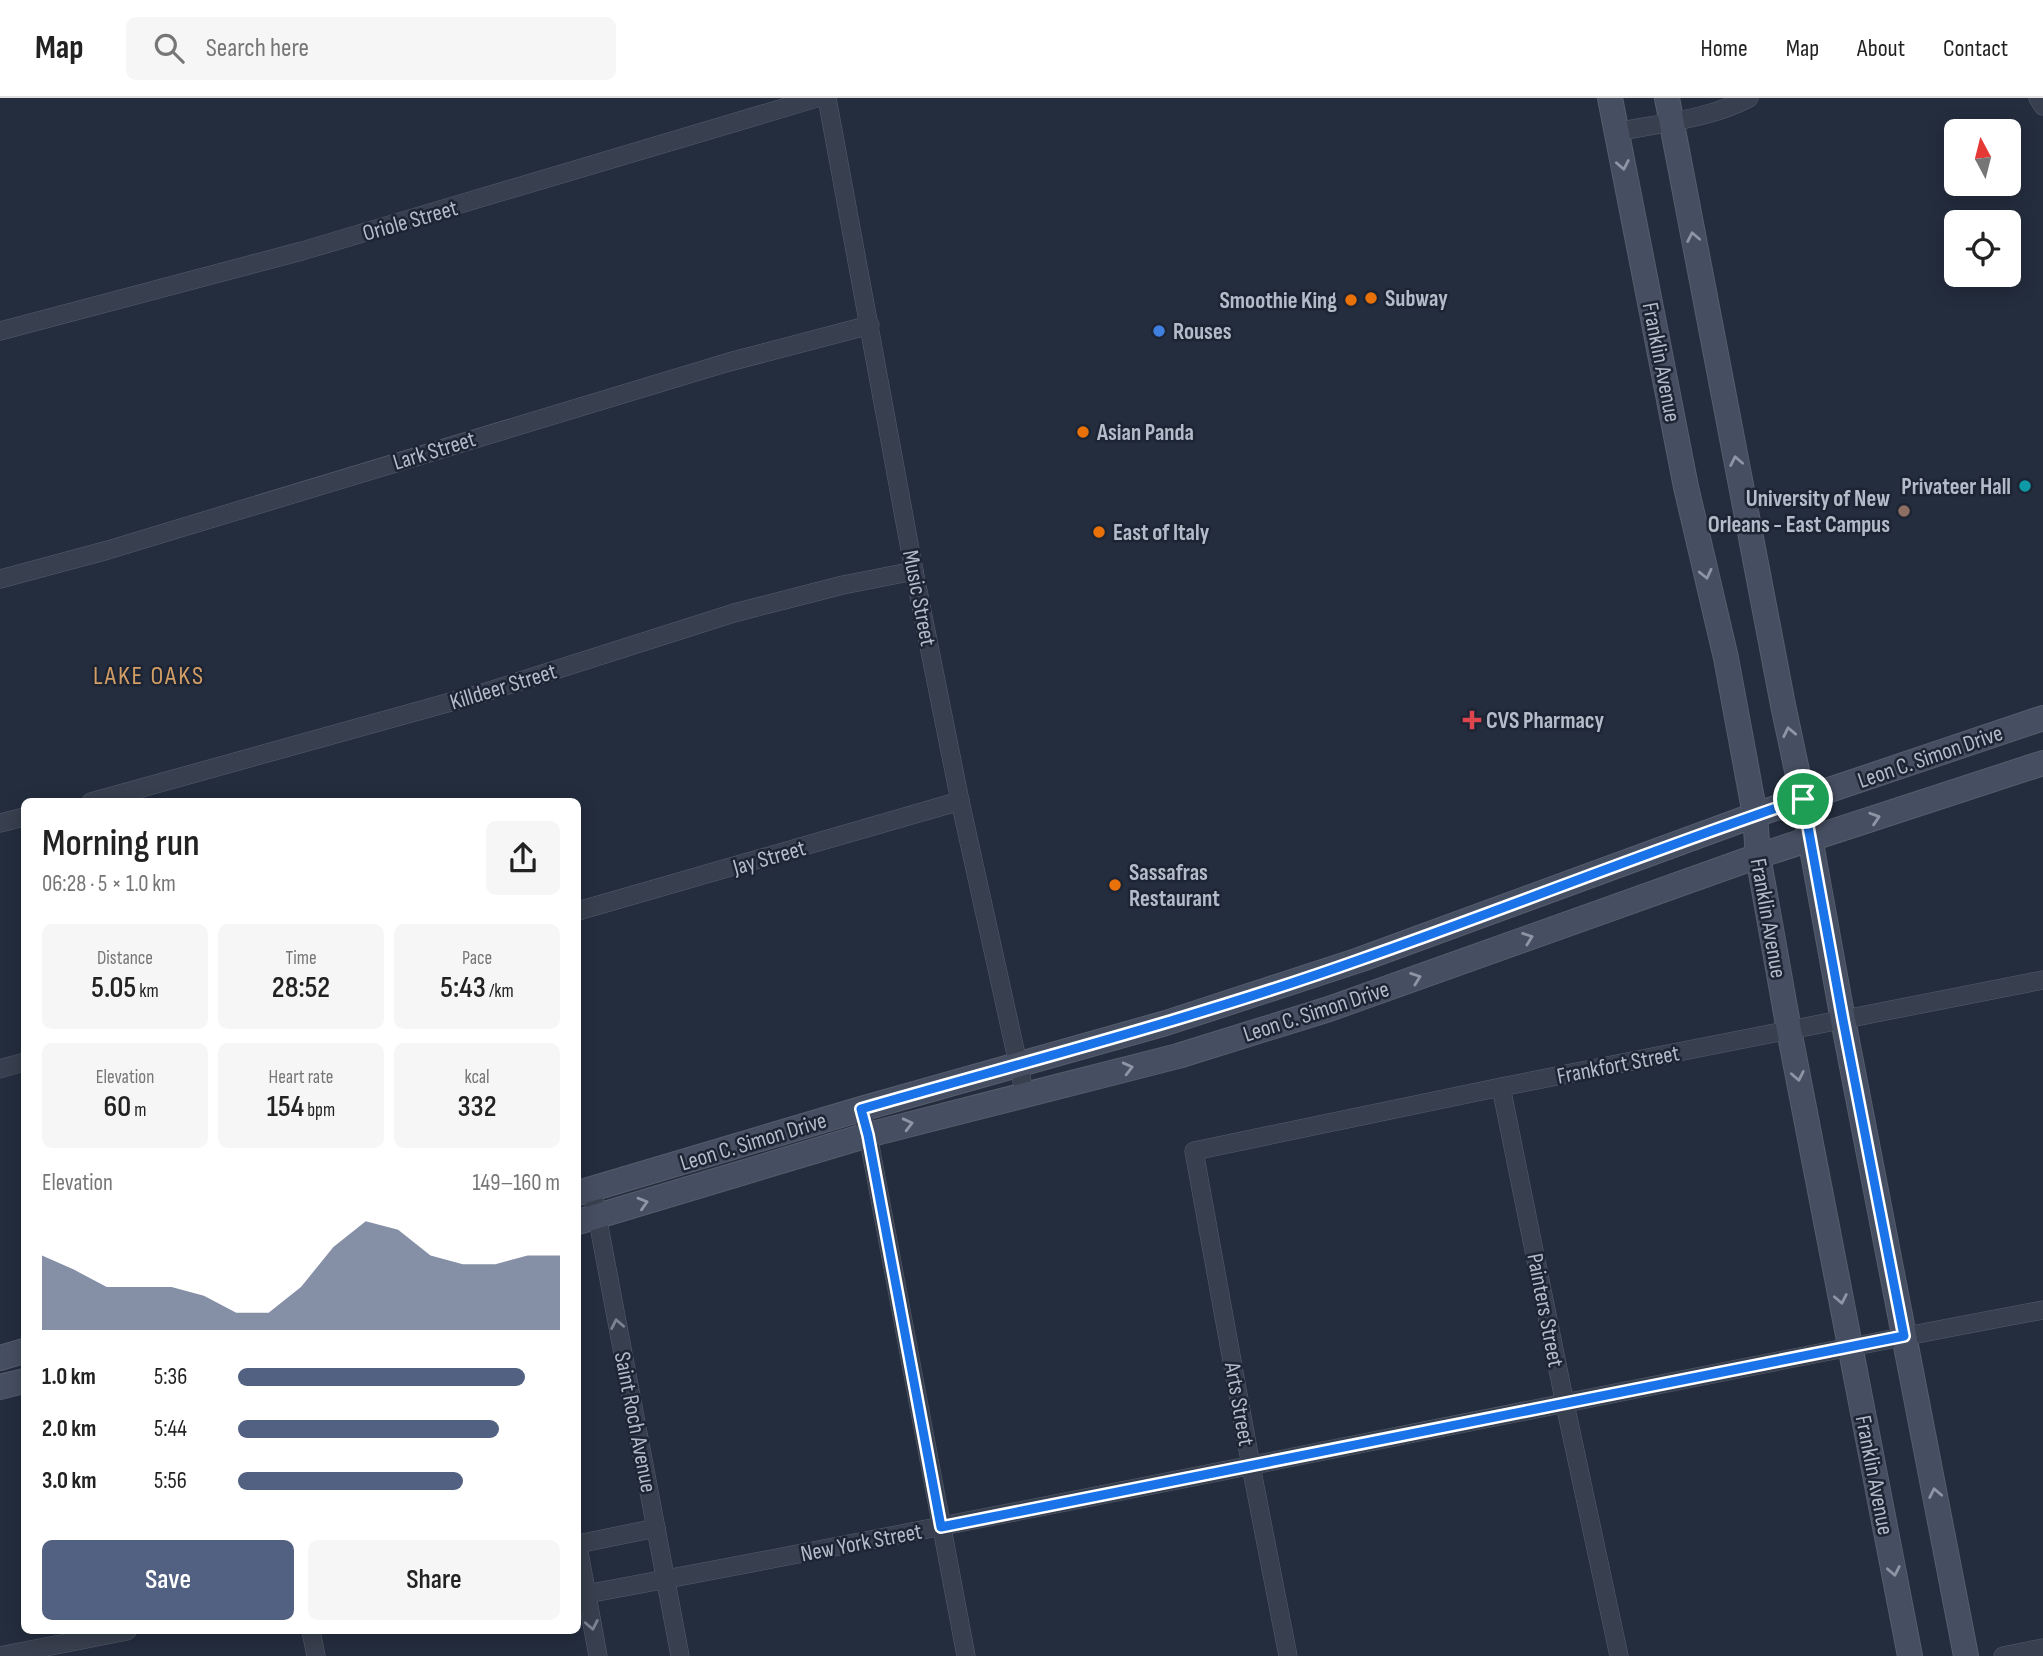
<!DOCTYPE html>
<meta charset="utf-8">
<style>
:root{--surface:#fff;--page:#f6f6f6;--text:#222;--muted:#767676;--line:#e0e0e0;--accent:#526081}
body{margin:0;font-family:"Sofia Sans Condensed",sans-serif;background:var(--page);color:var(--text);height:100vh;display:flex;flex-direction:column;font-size:26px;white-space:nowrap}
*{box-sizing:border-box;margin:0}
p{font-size:23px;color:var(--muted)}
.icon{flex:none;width:38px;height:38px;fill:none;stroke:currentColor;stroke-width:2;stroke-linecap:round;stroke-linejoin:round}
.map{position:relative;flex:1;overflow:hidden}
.details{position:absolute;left:21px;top:700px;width:560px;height:836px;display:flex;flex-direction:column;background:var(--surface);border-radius:10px;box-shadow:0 4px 18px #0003}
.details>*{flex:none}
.needle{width:46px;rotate:353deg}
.fabs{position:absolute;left:1944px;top:21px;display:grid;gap:14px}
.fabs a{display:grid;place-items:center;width:77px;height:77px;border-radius:10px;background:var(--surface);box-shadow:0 4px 18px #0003;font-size:35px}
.pin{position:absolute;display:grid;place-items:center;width:60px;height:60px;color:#fff;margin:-30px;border:4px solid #fff;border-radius:50%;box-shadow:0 2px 7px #0007}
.round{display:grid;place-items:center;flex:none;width:74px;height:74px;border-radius:10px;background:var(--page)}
.overview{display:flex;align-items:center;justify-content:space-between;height:119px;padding:0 21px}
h1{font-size:38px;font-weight:600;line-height:52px}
.figures{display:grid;grid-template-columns:repeat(3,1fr);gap:10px;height:119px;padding:7px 21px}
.figures div{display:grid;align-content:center;border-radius:10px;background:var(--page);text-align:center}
.figures b{font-size:30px;font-weight:600}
.figures small{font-size:19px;font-weight:400}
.figures p{font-size:19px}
.chart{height:196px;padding:14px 21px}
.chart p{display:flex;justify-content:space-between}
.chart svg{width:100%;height:126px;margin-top:7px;fill:var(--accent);opacity:.7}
.action{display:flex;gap:14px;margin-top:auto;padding:14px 21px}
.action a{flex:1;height:80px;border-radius:10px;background:var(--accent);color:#fff;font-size:28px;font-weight:600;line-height:80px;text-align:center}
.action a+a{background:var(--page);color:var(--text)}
ul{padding:0 21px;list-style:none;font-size:23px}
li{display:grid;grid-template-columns:112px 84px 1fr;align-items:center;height:52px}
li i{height:18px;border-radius:9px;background:var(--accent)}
header{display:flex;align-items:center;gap:42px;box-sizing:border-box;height:98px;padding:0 35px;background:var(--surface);border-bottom:2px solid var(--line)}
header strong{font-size:33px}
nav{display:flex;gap:38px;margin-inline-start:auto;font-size:24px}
.search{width:490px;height:63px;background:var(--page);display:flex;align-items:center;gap:18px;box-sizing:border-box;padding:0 24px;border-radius:10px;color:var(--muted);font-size:26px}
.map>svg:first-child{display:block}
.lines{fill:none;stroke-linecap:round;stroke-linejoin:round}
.street-casing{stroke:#565d6c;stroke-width:19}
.secondary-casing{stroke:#565d6c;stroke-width:26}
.street{stroke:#383f4e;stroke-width:18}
.secondary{stroke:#464e61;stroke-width:24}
.oneway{stroke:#8e95a5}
.oneway2{stroke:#7c8392}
.route-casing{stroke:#fff;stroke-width:14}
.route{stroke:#1a73e8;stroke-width:9}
.food-dot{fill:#e8710a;stroke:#1d2433;stroke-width:2.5}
.shop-dot{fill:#3f7fe0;stroke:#1d2433;stroke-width:2.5}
.culture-dot{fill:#0f9aa8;stroke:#1d2433;stroke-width:2.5}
.education-dot{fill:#8d6e63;stroke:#1d2433;stroke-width:2.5}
.health-dot{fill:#e0444e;stroke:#1d2433;stroke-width:2.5}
.labels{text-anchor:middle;stroke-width:5;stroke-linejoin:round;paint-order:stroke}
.street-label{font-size:23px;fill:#b4bbc9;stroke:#1d2433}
.poi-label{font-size:23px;font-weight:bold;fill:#b4bbc9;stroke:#1d2433;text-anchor:start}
.quarter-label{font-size:26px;letter-spacing:2px;fill:#d39e65;stroke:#1d2433}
</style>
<header>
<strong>Map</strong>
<div class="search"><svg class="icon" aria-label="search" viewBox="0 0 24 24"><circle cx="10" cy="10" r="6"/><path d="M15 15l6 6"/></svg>Search here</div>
<nav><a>Home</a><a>Map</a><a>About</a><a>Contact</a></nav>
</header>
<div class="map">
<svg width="2043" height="1558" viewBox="0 0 2043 1558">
<rect width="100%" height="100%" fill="#242d3e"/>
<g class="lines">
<g class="street-casing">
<g id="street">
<path d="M 827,0 L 914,473 L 960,703 L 1025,997"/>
<path d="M 2038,0 L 2043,8"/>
<path d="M 1617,34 C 1661,25 1709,21 1749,0"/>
<path d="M 0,233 L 302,153 L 817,0"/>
<path d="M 0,481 L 108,452 L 729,264 L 870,227"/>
<path d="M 91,704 L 483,595 L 734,515 L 843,487 L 914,473"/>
<path d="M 0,725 L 24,719"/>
<path d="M 578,813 L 960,703"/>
<path d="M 0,971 L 24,964"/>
<path d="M 1501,989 L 1565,1306 L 1619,1558"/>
<path d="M 861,1011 L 868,1037 L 966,1558"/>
<path d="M 592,1091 L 680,1558"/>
<path d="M 578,1446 L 656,1430"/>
<path d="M 578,1449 L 598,1558"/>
<path d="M 586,1496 C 1073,1406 1557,1304 2043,1212"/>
<path d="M 311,1533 L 316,1558"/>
<path d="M 0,1558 L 127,1533"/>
<path d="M 1288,1558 L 1251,1368 L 1194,1053 L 1501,989 L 2043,882"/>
<path d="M 2003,1558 L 2043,1550"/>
</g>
</g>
<g class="secondary-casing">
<g id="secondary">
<path d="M 1610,0 L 1686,389 L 1726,560 L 1755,717 L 1758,758 L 1789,932 L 1910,1558"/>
<path d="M 1667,0 L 1783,607 L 1803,701 L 1843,922 L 1966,1558"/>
<path d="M 578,1095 L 861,1011 L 1166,925 L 1359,862 L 1755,717 L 2043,620"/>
<path d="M 578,1124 L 868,1037 L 1178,958 L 1329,911 L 1758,758 L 2043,665"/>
<path d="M 0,1260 L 24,1253"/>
<path d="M 0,1289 L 24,1283"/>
</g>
</g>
<use href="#street" class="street"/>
<use href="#secondary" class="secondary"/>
</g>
<defs><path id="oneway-chevron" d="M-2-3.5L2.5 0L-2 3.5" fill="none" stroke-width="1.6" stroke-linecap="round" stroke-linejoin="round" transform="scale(1.75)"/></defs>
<g class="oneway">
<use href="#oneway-chevron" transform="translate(1623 67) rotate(79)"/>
<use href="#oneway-chevron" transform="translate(1693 139) rotate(-101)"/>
<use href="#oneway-chevron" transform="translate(1736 363) rotate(-101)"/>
<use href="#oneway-chevron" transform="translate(1706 476) rotate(77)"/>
<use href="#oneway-chevron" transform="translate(1789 634) rotate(-102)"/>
<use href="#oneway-chevron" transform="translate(1875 720) rotate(-18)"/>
<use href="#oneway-chevron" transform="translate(1528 840) rotate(-20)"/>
<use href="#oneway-chevron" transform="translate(1416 880) rotate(-20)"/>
<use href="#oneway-chevron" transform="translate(1128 970) rotate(-14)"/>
<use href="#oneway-chevron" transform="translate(1798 978) rotate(79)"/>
<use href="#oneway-chevron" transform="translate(908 1026) rotate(-14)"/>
<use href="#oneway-chevron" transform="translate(643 1105) rotate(-17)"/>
<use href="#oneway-chevron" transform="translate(1841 1201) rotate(79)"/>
<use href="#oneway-chevron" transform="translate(1935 1395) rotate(-101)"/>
<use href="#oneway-chevron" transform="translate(1894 1473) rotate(79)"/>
</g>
<g class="oneway2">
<use href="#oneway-chevron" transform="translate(617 1226) rotate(-101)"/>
<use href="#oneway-chevron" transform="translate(592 1527) rotate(79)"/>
</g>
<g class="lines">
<g class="route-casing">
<path id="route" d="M 1803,701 L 1843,922 L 1904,1238 L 941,1429 L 868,1037 L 861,1011 C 1028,963 1196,920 1359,862 C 1508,810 1654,751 1803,701 Z"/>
</g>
<use href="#route" class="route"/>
</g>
<g class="food-dot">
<circle cx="1371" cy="200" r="7"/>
<circle cx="1351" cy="202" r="7"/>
<circle cx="1083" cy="334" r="7"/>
<circle cx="1099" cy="434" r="7"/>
<circle cx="1115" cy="787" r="7"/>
</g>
<circle class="shop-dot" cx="1159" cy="233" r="7"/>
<circle class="culture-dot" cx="2025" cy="388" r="7"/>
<circle class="education-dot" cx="1904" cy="413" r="7"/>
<path class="health-dot" d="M1468.5 611.5h7v7h7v7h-7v7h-7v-7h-7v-7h7z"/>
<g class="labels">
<g class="street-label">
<text transform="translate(410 122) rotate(-16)" y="8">Oriole Street</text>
<text transform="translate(1662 264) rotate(79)" y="8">Franklin Avenue</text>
<text transform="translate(434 352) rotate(-17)" y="8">Lark Street</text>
<text transform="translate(920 500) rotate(79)" y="8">Music Street</text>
<text transform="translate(503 588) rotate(-17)" y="8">Killdeer Street</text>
<text transform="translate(1930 658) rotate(-19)" y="8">Leon C. Simon Drive</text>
<text transform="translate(769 759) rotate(-16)" y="8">Jay Street</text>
<text transform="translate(1769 820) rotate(80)" y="8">Franklin Avenue</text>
<text transform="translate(1316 913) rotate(-18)" y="8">Leon C. Simon Drive</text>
<text transform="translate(1618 966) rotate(-11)" y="8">Frankfort Street</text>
<text transform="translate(753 1043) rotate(-17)" y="8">Leon C. Simon Drive</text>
<text transform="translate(1546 1212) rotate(79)" y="8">Painters Street</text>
<text transform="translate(1240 1306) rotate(80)" y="8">Arts Street</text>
<text transform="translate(636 1324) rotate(79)" y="8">Saint Roch Avenue</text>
<text transform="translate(1875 1377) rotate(79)" y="8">Franklin Avenue</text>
<text transform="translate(861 1444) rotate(-11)" y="8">New York Street</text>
</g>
<g class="poi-label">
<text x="1385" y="208">Subway</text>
<text x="1337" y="210" text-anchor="end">Smoothie King</text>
<text x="1173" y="241">Rouses</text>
<text x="1097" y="342">Asian Panda</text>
<text x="2011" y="396" text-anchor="end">Privateer Hall</text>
<text x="1890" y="408" text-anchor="end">University of New<tspan x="1890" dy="26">Orleans - East Campus</tspan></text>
<text x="1113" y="442">East of Italy</text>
<text x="1486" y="630">CVS Pharmacy</text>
<text x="1129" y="782">Sassafras<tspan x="1129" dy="26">Restaurant</tspan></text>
</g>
<g class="quarter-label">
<text x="149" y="586">LAKE OAKS</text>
</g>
</g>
</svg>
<div class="fabs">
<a><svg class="needle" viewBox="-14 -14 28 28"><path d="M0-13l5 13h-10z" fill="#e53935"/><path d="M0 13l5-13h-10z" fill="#767676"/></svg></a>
<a><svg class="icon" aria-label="locate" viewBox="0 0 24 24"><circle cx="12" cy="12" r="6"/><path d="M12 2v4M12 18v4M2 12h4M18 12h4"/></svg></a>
</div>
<div class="pin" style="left:1803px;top:701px;background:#1e9e55"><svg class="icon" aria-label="arrive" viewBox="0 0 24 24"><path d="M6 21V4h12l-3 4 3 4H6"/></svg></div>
<section class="details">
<div class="overview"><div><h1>Morning run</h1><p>06:28 · 5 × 1.0 km</p></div><a class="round"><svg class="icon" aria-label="share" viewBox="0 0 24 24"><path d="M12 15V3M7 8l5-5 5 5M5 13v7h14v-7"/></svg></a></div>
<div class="figures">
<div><p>Distance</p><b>5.05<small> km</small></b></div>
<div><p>Time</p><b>28:52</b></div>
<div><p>Pace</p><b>5:43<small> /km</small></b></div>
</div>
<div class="figures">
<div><p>Elevation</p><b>60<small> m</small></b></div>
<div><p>Heart rate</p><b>154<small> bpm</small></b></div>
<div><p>kcal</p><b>332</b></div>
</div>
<div class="chart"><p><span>Elevation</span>149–160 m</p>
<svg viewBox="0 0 160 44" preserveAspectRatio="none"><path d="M0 44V18L10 23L20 29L30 29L40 29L50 32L60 38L70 38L80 29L90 15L100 6L110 9L120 18L130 21L140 21L150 18L160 18V44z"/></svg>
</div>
<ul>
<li><b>1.0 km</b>5:36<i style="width:89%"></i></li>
<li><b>2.0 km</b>5:44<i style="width:81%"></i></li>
<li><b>3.0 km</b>5:56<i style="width:70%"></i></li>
</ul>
<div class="action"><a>Save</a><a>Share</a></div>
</section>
</div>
